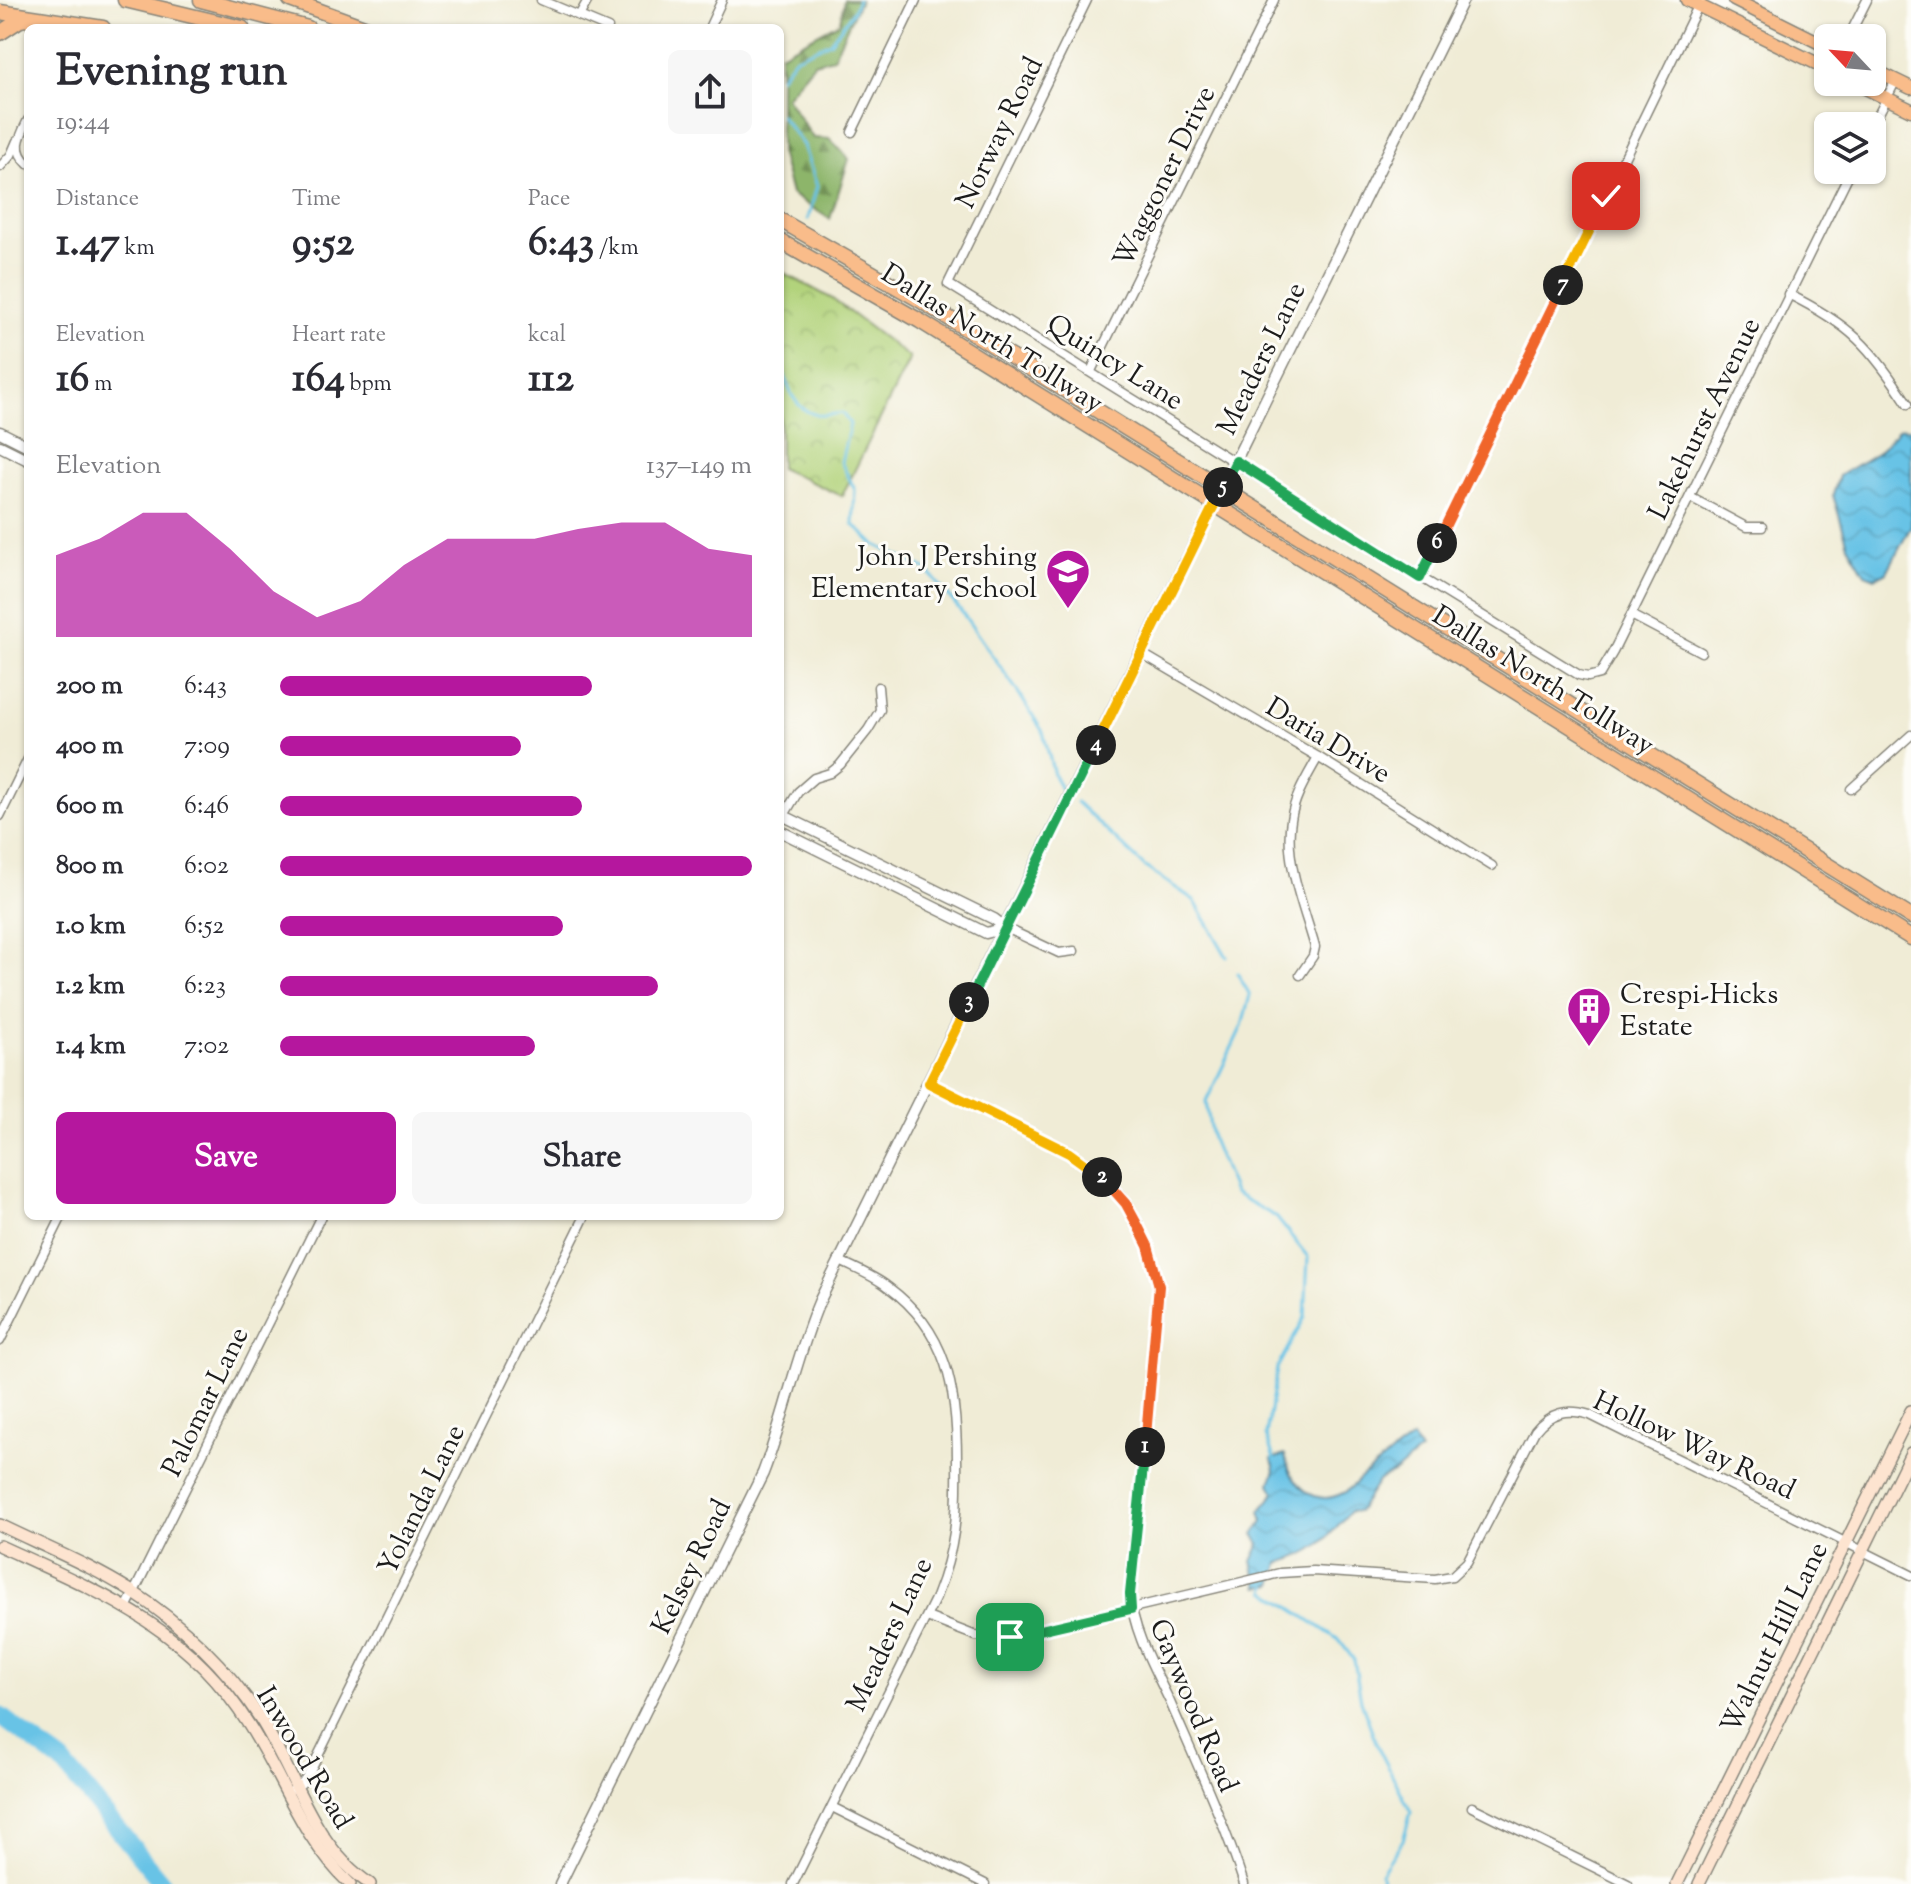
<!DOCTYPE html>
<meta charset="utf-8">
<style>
:root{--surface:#fff;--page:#f7f7f7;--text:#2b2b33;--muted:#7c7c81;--accent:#b5179e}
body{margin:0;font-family:"Sorts Mill Goudy",serif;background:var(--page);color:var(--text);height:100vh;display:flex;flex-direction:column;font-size:30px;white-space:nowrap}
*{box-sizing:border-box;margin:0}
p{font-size:26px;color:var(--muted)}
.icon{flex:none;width:44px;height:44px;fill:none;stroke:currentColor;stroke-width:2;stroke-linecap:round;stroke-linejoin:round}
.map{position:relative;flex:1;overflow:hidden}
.details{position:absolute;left:24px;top:24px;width:760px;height:1196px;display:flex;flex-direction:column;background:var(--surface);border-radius:12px;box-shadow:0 2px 6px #0004}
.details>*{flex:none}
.needle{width:52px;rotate:296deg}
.buttons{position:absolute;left:1814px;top:24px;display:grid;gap:16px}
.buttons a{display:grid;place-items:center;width:72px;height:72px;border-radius:12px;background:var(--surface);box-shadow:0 2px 6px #0004;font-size:40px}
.pin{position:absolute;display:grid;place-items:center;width:68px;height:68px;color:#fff;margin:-34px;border-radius:16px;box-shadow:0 4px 12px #0006}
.km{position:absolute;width:40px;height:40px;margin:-20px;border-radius:50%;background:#222;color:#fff;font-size:22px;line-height:40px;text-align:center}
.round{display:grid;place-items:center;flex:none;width:84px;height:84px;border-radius:12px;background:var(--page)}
.headline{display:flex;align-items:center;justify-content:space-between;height:136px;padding:0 32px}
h1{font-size:44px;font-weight:800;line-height:60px}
.figures{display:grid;grid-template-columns:repeat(3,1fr);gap:12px;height:136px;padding:8px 32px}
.figures div{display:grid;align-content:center}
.figures b{font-size:40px;font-weight:800}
.figures small{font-size:22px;font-weight:400}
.figures p{font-size:22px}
.chart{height:224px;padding:16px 32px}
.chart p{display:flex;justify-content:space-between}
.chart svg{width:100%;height:144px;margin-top:8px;fill:var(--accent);opacity:.7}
.primary-button{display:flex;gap:16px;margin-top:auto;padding:16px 32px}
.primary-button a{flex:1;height:92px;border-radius:12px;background:var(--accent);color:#fff;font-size:32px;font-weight:800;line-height:92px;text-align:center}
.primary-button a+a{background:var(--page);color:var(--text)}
ul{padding:0 32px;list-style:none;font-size:26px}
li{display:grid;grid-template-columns:128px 96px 1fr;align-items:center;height:60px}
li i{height:20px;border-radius:10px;background:var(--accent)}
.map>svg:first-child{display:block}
.forest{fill:url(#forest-firs);stroke:#546844;stroke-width:2}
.park{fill:url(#park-crowns);stroke:#67784c;stroke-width:2}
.water{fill:url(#water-waves);stroke:#427081;stroke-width:2}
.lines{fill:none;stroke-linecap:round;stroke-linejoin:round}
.stream{stroke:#68c3e6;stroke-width:3}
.river{stroke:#68c3e6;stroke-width:18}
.minor-casing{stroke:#868479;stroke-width:11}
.tertiary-casing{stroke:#868479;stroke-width:13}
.secondary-casing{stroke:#868479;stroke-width:14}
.primary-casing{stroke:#868479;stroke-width:15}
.motorway-casing{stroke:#868479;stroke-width:17}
.minor{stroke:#fff;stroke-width:8}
.tertiary{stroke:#fff;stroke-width:10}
.secondary{stroke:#fde4d0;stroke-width:11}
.primary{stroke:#f9bc8a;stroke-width:12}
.motorway{stroke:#f9bc8a;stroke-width:14}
.tertiary-bridge-casing{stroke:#868479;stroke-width:13;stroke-linecap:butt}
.tertiary-bridge{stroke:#fff;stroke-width:10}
.split-1-casing{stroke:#fff;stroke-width:16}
.split-2-casing{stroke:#fff;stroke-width:16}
.split-3-casing{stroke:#fff;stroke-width:16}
.split-4-casing{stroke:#fff;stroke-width:16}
.split-5-casing{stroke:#fff;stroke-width:16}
.split-6-casing{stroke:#fff;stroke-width:16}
.split-7-casing{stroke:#fff;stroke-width:16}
.split-8-casing{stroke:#fff;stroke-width:16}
.split-1{stroke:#22a559;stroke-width:10}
.split-2{stroke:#f0652b;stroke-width:10}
.split-3{stroke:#f5b400;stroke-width:10}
.split-4{stroke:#22a559;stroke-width:10}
.split-5{stroke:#f5b400;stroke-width:10}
.split-6{stroke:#22a559;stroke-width:10}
.split-7{stroke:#f0652b;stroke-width:10}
.split-8{stroke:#f5b400;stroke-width:10}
.labels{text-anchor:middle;stroke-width:6;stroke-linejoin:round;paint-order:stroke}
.street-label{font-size:28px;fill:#1c1c1c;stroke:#fdfcf7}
.poi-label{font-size:28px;fill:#1c1c1c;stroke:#fdfcf7;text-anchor:end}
</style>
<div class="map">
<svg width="1911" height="1884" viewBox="0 0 1911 1884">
<defs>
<pattern id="forest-firs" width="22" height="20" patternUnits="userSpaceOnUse" patternTransform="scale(2)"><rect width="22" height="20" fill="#8db56b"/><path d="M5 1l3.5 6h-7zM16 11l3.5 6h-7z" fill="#729257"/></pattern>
<pattern id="park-crowns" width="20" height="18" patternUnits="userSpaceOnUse" patternTransform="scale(2)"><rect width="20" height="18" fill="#b2d37b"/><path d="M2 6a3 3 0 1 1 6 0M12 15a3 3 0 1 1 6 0" fill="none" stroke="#98b56a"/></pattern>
<pattern id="water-waves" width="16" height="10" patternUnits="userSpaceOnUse" patternTransform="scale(2)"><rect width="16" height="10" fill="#68c3e6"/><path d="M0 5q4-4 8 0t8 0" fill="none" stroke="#5aa7c5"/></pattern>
</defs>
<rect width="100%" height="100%" fill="#fdfcf7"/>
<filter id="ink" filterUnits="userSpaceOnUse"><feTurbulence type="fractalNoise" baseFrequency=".0125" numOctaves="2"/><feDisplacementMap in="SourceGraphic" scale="16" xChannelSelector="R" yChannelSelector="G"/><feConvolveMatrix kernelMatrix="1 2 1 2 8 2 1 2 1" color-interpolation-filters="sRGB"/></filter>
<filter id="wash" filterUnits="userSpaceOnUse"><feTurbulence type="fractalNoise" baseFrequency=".006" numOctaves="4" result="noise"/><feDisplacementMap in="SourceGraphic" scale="32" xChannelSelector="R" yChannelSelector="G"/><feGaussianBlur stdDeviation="1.8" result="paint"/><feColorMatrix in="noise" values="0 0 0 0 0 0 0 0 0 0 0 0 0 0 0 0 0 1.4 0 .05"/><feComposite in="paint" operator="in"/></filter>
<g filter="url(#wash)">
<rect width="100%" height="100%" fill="#f0ecd6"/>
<path class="forest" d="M 844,0 L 860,0 L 833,58 L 814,63 L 786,97 L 813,138 L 830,139 L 849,159 L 830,219 L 791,194 L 780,152 L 780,54 L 840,22 Z"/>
<path class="park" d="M 780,271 L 831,298 L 910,358 L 842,496 L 780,468 Z"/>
<g class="water">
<path d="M 1900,428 L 1911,429 L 1911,526 L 1887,572 L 1875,578 L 1865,574 L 1848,545 L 1833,495 L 1839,476 L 1878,452 Z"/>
<path d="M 1412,1438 L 1420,1451 L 1395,1472 L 1379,1480 L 1358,1512 L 1350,1511 C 1328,1538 1316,1554 1279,1563 L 1273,1585 L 1258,1587 L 1252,1561 L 1260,1544 L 1254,1534 L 1263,1521 L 1260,1511 L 1275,1493 L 1270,1484 L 1275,1470 L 1272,1459 L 1285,1455 C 1290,1482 1313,1509 1343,1493 C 1350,1490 1356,1482 1362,1477 C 1378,1463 1395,1451 1412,1438 Z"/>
</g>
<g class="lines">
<g class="stream">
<path d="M 780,77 L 796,57 L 830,42 L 852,13 L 858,0"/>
<path d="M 780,115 L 803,145 L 817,186 L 808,219"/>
<path d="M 780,359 C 786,381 791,409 817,415 C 824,416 835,414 842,413 L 850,424 L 841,462 L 855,490 L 853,524 L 874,544 L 927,570 L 961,611 L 1018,692 L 1043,732 L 1054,775 L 1063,793"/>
<path d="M 1076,802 L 1145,867 L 1194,900 L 1227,957"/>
<path d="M 1237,973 L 1250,995 L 1242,1026 L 1206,1102 L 1212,1139 L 1234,1193 L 1276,1217 L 1308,1257 L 1305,1317 L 1277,1368 L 1266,1435 L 1275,1462"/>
<path d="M 1268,1582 L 1266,1591 L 1339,1640 L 1354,1660 L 1361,1701 L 1377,1745 L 1411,1812 L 1403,1840 L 1381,1873 L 1382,1884"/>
</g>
<path class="river" d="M 0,1716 L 62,1762 L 163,1884"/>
</g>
</g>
<g filter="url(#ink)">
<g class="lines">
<g class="minor-casing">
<g id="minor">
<path d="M 541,0 L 608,28"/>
<path d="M 1087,0 L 948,284 C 1158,414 1368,546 1579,675 L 1588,677 L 1600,674 L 1613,652 L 1851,170"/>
<path d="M 579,16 L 588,0"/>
<path d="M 709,28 L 722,0"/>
<path d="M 1848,38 L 1867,0"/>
<path d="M 28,120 C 20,136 12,150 28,164"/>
<path d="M 1872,127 L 1896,80"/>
<path d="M 852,132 L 916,0"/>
<path d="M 0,167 L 11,155 L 17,141"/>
<path d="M 1788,294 C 1851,325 1870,346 1908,404"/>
<path d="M 1091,371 L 1274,0"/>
<path d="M 1690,497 L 1746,527 L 1762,527"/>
<path d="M 1420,578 L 1701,0"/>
<path d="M 1631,615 L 1701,652"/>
<path d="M 1141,653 L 1318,757 L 1492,866"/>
<path d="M 1851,789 L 1911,735"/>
<path d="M 0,816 L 28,759"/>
<path d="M 780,822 L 798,792 L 814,778 L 830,773 L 840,765 L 868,730 L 880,710 L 878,687"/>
<path d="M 1006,928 L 1059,953 L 1074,951"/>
<path d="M 1300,975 L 1313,956 L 1315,947 C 1304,908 1284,861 1291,820 C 1294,797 1307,777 1318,757"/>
<path d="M 929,1083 C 960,1099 991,1114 1022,1130 C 1052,1145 1087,1159 1110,1184 C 1138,1214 1158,1260 1159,1300 L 1130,1594 C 1133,1632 1154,1668 1170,1702 C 1196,1762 1224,1822 1244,1884"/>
<path d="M 0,1341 L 62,1216"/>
<path d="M 127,1606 L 321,1216"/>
<path d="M 927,1617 L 976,1636 L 1010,1637 L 1280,1573 L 1313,1571 L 1435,1579 L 1452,1576 L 1467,1562 L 1535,1431 C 1550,1412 1567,1408 1590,1415 L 1911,1575"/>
<path d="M 294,1789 L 303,1782 L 311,1770 L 585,1216"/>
<path d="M 832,1807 L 985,1884"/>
<path d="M 1472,1807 L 1628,1884"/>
<path d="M 793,1884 L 936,1597 C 956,1547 958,1514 957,1460 C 957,1390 948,1331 888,1287 C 874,1276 856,1269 840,1261"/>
</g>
</g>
<g class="tertiary-casing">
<g id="tertiary">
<path d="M 0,432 L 28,446"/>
<path d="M 0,446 L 28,460"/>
<path d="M 1228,476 L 1463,0"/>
<path d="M 780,814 L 994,919 L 1006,928"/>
<path d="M 780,831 L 986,933 L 1006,928"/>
<path d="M 560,1884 L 763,1473 C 785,1416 796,1356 820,1300 L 1207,518"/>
</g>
</g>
<g class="secondary-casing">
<g id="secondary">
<path d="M 0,1525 C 43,1546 90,1565 131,1591 C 181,1623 228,1668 260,1718 C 296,1774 312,1846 370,1884"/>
<path d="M 0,1546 C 100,1592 188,1627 249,1725 C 283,1778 302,1839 350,1884"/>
<path d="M 1677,1884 L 1911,1411"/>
<path d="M 1699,1884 L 1911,1453"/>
</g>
</g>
<g class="primary-casing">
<g id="primary">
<path d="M 1687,0 L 1828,69"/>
<path d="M 1734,0 L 1828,47"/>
<path d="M 1872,69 L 1911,88"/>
<path d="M 1853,82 L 1911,110"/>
</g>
</g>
<g class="motorway-casing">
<g id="motorway">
<path d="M 125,0 L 242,28"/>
<path d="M 201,0 L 308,28"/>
<path d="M 290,0 L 367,28"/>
<path d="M 0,12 L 103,28"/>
<path d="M 0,33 L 20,20 L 32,18"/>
<path d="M 780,220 L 923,302 L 1911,917"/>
<path d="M 780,241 L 920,321 L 1911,938"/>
</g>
</g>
<use href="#minor" class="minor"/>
<use href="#tertiary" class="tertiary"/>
<use href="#secondary" class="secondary"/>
<use href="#primary" class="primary"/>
<use href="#motorway" class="motorway"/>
<g class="tertiary-bridge-casing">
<path id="tertiary-bridge" d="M 1207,518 L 1228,476"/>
</g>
<use href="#tertiary-bridge" class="tertiary-bridge"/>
</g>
</g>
<g class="lines" filter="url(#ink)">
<g class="split-1-casing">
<path id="split-1" d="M 1010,1637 L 1131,1609 L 1130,1594 L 1145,1447"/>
</g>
<g class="split-2-casing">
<path id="split-2" d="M 1102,1177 L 1126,1204 L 1138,1226 L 1148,1246 L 1159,1286 L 1145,1447"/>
</g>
<g class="split-3-casing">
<path id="split-3" d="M 969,1002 L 929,1083 L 1069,1153 L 1102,1177"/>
</g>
<g class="split-4-casing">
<path id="split-4" d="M 969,1002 L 1096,745"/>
</g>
<g class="split-5-casing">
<path id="split-5" d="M 1096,745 L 1223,487"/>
</g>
<g class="split-6-casing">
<path id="split-6" d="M 1223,487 L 1236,461 L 1420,578 L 1437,543"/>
</g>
<g class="split-7-casing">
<path id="split-7" d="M 1437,543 L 1563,285"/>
</g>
<g class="split-8-casing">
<path id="split-8" d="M 1563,285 L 1606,196"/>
</g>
<use href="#split-1" class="split-1"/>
<use href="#split-2" class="split-2"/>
<use href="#split-3" class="split-3"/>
<use href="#split-4" class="split-4"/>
<use href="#split-5" class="split-5"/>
<use href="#split-6" class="split-6"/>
<use href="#split-7" class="split-7"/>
<use href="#split-8" class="split-8"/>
</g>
<defs>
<g id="school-pin" transform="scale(2.3)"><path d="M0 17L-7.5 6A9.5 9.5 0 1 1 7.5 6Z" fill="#b5179e" stroke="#fdfcf7"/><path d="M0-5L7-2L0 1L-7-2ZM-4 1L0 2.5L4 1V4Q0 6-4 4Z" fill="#fff"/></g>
<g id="building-pin" transform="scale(2.3)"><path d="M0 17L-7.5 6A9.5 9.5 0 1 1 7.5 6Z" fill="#b5179e" stroke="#fdfcf7"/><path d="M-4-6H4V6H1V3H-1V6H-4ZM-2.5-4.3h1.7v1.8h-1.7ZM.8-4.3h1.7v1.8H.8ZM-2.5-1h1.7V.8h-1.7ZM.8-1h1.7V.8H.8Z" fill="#fff"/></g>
</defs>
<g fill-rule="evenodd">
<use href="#school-pin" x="1068" y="571"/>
<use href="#building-pin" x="1589" y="1009"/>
</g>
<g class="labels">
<g class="street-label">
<text transform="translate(998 132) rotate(-64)" y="10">Norway Road</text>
<text transform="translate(1163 176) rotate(-64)" y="10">Waggoner Drive</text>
<text transform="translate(993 337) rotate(32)" y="10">Dallas North Tollway</text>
<text transform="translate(1260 358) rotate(-64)" y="10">Meaders Lane</text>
<text transform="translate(1116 361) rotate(32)" y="10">Quincy Lane</text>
<text transform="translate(1703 418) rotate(-64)" y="10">Lakehurst Avenue</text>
<text transform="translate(1544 679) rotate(32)" y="10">Dallas North Tollway</text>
<text transform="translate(1329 739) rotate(31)" y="10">Daria Drive</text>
<text transform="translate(204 1401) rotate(-64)" y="10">Palomar Lane</text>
<text transform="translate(1695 1444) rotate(25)" y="10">Hollow Way Road</text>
<text transform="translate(420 1499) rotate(-64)" y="10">Yolanda Lane</text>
<text transform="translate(690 1566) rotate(-64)" y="10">Kelsey Road</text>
<text transform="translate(888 1634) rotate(-65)" y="10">Meaders Lane</text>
<text transform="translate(1773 1637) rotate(-64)" y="10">Walnut Hill Lane</text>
<text transform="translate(1195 1705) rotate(67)" y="10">Gaywood Road</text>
<text transform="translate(306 1757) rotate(59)" y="10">Inwood Road</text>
</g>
<g class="poi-label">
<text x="1037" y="565">John J Pershing<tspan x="1037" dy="32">Elementary School</tspan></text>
<text x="1620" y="1003" text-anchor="start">Crespi-Hicks<tspan x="1620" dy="32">Estate</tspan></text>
</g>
</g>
</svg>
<div class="buttons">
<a><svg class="needle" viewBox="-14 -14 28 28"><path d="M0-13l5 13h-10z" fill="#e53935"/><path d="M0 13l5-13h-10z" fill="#7c7c81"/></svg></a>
<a><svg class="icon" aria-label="layers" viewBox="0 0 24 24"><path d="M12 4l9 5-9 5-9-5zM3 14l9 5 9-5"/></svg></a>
</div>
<div class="pin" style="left:1010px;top:1637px;background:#1e9e55"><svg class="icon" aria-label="arrive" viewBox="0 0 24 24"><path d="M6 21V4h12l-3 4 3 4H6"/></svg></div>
<div class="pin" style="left:1606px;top:196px;background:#d93025"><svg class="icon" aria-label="check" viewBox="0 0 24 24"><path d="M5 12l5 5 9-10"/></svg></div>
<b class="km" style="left:1145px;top:1447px">1</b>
<b class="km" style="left:1102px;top:1177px">2</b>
<b class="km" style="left:969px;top:1002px">3</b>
<b class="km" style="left:1096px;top:745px">4</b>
<b class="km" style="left:1223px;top:487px">5</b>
<b class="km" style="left:1437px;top:543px">6</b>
<b class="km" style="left:1563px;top:285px">7</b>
<section class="details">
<div class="headline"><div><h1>Evening run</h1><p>19:44</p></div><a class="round"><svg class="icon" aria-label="share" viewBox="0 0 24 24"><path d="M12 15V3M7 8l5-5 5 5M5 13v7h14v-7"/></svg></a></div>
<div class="figures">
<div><p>Distance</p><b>1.47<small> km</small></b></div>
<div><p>Time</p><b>9:52</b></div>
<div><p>Pace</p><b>6:43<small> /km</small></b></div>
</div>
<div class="figures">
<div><p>Elevation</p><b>16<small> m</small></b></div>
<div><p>Heart rate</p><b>164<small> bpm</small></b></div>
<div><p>kcal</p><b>112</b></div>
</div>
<div class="chart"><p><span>Elevation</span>137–149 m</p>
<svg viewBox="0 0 160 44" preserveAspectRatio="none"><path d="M0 44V19L10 14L20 6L30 6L40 17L50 30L60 38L70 33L80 22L90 14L100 14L110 14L120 11L130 9L140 9L150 17L160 19V44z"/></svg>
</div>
<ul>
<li><b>200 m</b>6:43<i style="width:66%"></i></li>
<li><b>400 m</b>7:09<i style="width:51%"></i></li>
<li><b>600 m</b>6:46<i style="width:64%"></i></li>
<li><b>800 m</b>6:02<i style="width:100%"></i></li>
<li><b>1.0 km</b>6:52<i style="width:60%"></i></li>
<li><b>1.2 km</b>6:23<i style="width:80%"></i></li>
<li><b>1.4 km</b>7:02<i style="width:54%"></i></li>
</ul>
<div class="primary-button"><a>Save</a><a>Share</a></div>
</section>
</div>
